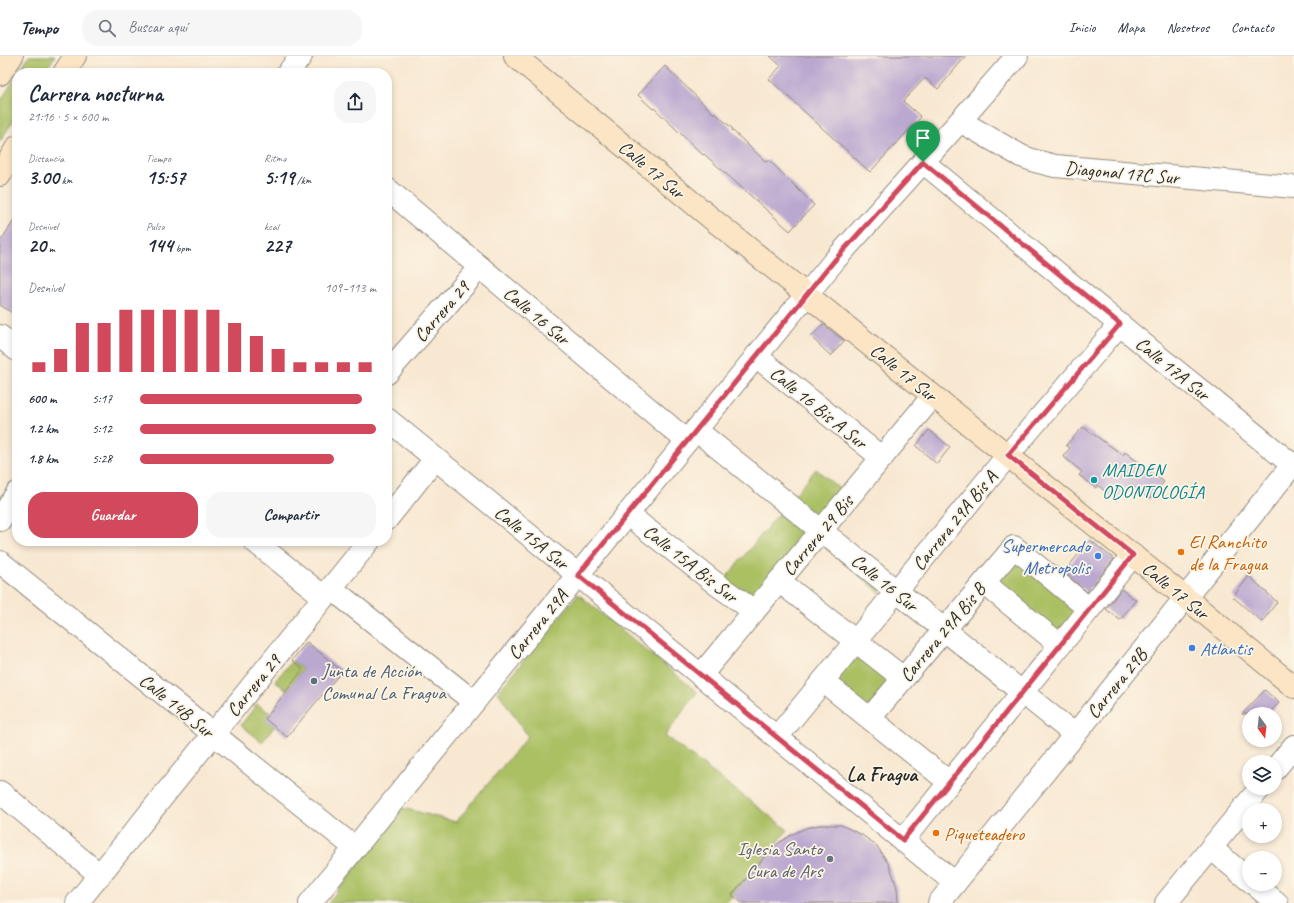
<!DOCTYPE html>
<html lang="es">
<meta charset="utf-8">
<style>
:root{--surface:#fff;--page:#f6f6f7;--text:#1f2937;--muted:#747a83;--line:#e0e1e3;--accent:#d1495b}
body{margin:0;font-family:Caveat,sans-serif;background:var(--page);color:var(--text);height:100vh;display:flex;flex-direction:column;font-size:15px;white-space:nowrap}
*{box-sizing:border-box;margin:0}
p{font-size:13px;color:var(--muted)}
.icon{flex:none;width:22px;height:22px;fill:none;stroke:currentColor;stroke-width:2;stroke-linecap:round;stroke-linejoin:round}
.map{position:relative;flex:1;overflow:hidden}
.panel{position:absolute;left:12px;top:12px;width:380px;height:478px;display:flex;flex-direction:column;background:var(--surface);border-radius:16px;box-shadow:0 2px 6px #0003}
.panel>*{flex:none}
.needle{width:26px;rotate:165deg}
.buttons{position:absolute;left:1242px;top:651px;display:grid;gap:8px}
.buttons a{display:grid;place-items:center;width:40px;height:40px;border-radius:50%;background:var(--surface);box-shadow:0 2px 6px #0003;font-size:20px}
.pin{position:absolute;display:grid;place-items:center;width:34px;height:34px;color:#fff;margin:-41px -17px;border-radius:50% 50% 50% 0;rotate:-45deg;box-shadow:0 0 4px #0007}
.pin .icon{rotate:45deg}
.round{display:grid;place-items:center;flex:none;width:42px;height:42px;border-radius:16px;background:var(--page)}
.summary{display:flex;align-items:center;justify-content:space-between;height:68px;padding:0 16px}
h1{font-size:22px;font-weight:700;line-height:30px}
.stats{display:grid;grid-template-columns:repeat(3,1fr);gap:6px;height:68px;padding:4px 16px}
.stats div{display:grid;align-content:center}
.stats b{font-size:20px;font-weight:700}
.stats small{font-size:11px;font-weight:400}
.stats p{font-size:11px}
.chart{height:112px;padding:8px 16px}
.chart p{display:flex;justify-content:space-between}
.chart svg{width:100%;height:72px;margin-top:4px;stroke:var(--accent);stroke-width:6}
.button{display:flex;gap:8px;margin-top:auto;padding:8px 16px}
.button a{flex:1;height:46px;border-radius:16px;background:var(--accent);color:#fff;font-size:16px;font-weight:700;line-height:46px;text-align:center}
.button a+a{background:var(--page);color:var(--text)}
ul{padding:0 16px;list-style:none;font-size:13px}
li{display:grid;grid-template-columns:64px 48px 1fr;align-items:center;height:30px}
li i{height:10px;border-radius:5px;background:var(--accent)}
header{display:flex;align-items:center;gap:24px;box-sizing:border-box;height:56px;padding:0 20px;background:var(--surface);border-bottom:1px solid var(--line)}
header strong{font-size:19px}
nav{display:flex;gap:22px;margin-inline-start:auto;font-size:14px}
.search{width:280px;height:36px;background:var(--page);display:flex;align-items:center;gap:10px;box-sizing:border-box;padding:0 14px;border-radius:16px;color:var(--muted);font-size:15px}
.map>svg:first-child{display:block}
.green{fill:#aac064;stroke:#6a7648}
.building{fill:#bba8d0}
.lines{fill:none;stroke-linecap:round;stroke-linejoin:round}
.street-casing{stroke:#928a7e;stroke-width:24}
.secondary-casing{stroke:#928a7e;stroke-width:24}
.street{stroke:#fff;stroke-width:22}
.secondary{stroke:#fce5c4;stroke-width:22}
.route-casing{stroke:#fff;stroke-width:8}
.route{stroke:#d1495b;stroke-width:5}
.culture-dot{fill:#0f9aa8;stroke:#fcf5e5;stroke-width:1.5}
.food-dot{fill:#e8710a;stroke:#fcf5e5;stroke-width:1.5}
.shop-dot{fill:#3f7fe0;stroke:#fcf5e5;stroke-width:1.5}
.service-dot{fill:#5c6f8a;stroke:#fcf5e5;stroke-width:1.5}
.worship-dot{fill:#6b7280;stroke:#fcf5e5;stroke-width:1.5}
.labels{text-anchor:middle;stroke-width:3.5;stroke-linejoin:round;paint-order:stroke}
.street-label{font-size:19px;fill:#2b2b2b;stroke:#fcf5e5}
.culture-label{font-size:19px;fill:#0d838f;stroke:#fcf5e5;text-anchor:start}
.food-label{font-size:19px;fill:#c56008;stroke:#fcf5e5;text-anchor:start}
.shop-label{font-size:19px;fill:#366cbe;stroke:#fcf5e5;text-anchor:end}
.service-label{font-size:19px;fill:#4e5e75;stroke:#fcf5e5;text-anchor:start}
.worship-label{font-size:19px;fill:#5b616d;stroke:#fcf5e5;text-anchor:end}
.neighbourhood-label{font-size:20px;font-weight:bold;fill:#2b2b2b;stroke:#fcf5e5}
</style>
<header>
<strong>Tempo</strong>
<div class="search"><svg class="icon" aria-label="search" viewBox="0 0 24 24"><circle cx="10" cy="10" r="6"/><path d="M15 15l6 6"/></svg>Buscar aquí</div>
<nav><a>Inicio</a><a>Mapa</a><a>Nosotros</a><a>Contacto</a></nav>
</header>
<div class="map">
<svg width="1294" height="847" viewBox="0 0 1294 847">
<rect width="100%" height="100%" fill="#fcf5e5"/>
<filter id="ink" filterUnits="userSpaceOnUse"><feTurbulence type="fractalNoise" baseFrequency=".025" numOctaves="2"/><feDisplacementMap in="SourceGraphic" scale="8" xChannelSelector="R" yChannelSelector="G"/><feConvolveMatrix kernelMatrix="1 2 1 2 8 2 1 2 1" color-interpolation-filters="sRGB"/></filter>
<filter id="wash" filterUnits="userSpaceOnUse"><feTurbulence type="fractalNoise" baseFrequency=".012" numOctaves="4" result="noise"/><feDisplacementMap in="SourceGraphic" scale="16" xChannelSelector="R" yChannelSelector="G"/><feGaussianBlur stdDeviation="0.9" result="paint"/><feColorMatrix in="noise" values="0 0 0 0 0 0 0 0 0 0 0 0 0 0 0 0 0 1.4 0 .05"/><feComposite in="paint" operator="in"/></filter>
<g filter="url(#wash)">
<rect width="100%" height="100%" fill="#f8e8d2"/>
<g class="green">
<path d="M 29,0 L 55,0 L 44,17 L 18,17 Z"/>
<path d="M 17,19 L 17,58 L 0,86 L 0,46 Z"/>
<path d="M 816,413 L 849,441 L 828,467 L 883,539 L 821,488 L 754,555 L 720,529 Z"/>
<path d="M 1014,492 L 1086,553 L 1060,586 L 986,527 Z"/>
<path d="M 578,538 L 697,636 L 665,680 L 788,774 L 726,847 L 328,847 L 403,752 L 456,766 L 528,680 L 498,636 Z"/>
<path d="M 856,585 L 903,622 L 870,662 L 823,625 Z"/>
<path d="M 292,605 L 303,613 L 287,635 L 275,625 Z"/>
<path d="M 257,648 L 270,657 L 265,663 L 275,670 L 262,686 L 241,669 Z"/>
</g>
<g id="blocks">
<g class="building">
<path d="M 770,0 L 966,0 L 938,33 L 925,22 L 903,45 L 921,61 L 870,116 L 769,23 L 781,10 Z"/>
<path d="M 665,10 L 714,58 L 715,57 L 733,73 L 732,74 L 766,106 L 769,104 L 814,149 L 790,175 L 704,98 L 703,99 L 654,52 L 653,53 L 638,39 Z"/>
<path d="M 17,160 L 17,260 L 0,249 L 0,186 Z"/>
<path d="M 823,268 L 844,285 L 831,300 L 811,281 Z"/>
<path d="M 1083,371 L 1123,399 L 1125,396 L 1164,426 L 1149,443 L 1131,428 L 1116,445 L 1098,429 L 1096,432 L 1079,419 L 1082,416 L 1063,400 L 1070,392 L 1066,389 Z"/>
<path d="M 929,374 L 950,391 L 937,408 L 916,390 Z"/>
<path d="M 1090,484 L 1114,503 L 1087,536 L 1064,516 Z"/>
<path d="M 1249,520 L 1277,546 L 1262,566 L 1233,541 Z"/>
<path d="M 1121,533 L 1136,544 L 1120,564 L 1106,553 Z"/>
<path d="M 307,586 L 342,615 L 287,681 L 265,663 L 303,613 L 292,604 Z"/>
<path d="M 1265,634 L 1279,647 L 1268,658 L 1242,658 Z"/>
<path d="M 820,769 L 841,769 L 862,779 L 877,790 L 889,809 L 893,819 L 897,832 L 898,847 L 742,847 L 732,839 L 768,797 L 780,786 L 793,778 L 806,772 Z"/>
</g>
</g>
</g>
<g filter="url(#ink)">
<use href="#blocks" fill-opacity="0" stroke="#928a7e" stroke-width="1"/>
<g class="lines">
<g class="street-casing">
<g id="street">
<path d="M 288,17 L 301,0"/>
<path d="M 960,65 L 1021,100 L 1035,105 L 1055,110 L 1294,131"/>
<path d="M 923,106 L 1159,301 L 1294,410"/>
<path d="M 387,133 L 687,385"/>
<path d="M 0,280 L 17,294"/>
<path d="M 756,300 L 882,402"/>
<path d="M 387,317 L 480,211"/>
<path d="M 387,363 L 955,827"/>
<path d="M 696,374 L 1074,678"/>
<path d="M 627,458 L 719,530 L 754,555"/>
<path d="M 387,463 L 435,403"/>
<path d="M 0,464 L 17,437"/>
<path d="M 254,485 L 324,541"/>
<path d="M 0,506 L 355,792"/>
<path d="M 779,525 L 903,622"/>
<path d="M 984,527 L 1060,589"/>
<path d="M 331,532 L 474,646"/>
<path d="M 701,619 L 933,340"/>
<path d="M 823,625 L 949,726"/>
<path d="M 870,662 L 1014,491 L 1089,553"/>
<path d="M 777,681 L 1008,399 L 1120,268"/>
<path d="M 1275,713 L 1294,690"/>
<path d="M 0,736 L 100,819"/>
<path d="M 903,784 L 1133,499"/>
<path d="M 1211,792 L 1249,824"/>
<path d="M 1254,828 L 1277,847"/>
<path d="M 77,847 L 369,485"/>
<path d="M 310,847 L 834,205 L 960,65 L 1017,0"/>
<path d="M 939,847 L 1294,407"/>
<path d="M 1166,847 L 1260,732"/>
</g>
</g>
<g class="secondary-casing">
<g id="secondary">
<path d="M 515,0 L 717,167 L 1186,542 L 1294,631"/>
<path d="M 64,17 L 75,0"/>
<path d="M 0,18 L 12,0"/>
<path d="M 0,119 L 17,91"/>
</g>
</g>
<use href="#street" class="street"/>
<use href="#secondary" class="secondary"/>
</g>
</g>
<g class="lines" filter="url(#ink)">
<g class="route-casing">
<path id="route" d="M 923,106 L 1120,268 L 1008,399 L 1133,499 L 903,784 L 578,519 L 834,205 Z"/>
</g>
<use href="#route" class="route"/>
</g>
<circle class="culture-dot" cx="1094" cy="424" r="4"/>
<g class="food-dot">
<circle cx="1181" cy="496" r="4"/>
<circle cx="936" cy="777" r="4"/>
</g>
<g class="shop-dot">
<circle cx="1098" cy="500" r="4"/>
<circle cx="1192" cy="592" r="4"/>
</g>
<circle class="service-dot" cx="314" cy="625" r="4"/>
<circle class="worship-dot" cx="830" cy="803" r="4"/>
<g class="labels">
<g class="street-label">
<text transform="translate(652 113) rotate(40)" y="7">Calle 17 Sur</text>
<text transform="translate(1122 116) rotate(5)" y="7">Diagonal 17C Sur</text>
<text transform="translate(441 255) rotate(-49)" y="7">Carrera 29</text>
<text transform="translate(537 259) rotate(40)" y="7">Calle 16 Sur</text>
<text transform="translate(1173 312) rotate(39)" y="7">Calle 17A Sur</text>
<text transform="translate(904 316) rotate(39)" y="7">Calle 17 Sur</text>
<text transform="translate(819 351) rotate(39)" y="7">Calle 16 Bis A Sur</text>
<text transform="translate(954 464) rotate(-51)" y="7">Carrera 29A Bis A</text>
<text transform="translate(817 479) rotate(-50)" y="7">Carrera 29 Bis</text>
<text transform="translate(532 481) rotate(39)" y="7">Calle 15A Sur</text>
<text transform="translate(691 507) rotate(38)" y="7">Calle 15A Bis Sur</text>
<text transform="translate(885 526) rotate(39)" y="7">Calle 16 Sur</text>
<text transform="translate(1176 534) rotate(39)" y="7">Calle 17 Sur</text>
<text transform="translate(537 568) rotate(-51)" y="7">Carrera 29A</text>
<text transform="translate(942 576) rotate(-50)" y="7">Carrera 29A Bis B</text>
<text transform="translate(1116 627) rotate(-51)" y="7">Carrera 29B</text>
<text transform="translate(253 629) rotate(-51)" y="7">Carrera 29</text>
<text transform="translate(177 649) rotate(39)" y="7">Calle 14B Sur</text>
</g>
<g class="culture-label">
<text x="1102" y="420">MAIDEN<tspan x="1102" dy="22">ODONTOLOGÍA</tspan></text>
</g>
<g class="food-label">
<text x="1189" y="492">El Ranchito<tspan x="1189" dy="22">de la Fragua</tspan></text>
<text x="944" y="784">Piqueteadero</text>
</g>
<g class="shop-label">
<text x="1090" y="496">Supermercado<tspan x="1090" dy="22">Metropolis</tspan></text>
<text x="1200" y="599" text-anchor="start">Atlantis</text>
</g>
<g class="service-label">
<text x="322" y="621">Junta de Acción<tspan x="322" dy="22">Comunal La Fragua</tspan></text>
</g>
<g class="worship-label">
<text x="822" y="799">Iglesia Santo<tspan x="822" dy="22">Cura de Ars</tspan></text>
</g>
<g class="neighbourhood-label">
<text x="882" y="725">La Fragua</text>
</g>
</g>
</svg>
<div class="buttons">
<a><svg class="needle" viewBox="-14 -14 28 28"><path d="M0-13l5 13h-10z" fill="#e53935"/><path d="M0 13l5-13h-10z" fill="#747a83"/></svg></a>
<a><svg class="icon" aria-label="layers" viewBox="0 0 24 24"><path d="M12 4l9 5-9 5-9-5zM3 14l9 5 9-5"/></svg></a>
<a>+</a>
<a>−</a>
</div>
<div class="pin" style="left:923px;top:106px;background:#1e9e55"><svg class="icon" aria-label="arrive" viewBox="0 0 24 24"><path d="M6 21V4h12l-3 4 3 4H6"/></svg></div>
<section class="panel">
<div class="summary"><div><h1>Carrera nocturna</h1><p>21:16 · 5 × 600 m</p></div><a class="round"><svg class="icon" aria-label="share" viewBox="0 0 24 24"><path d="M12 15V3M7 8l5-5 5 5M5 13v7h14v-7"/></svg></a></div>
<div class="stats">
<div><p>Distancia</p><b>3.00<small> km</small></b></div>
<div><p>Tiempo</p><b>15:57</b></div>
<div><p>Ritmo</p><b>5:19<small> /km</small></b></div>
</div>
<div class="stats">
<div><p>Desnivel</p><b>20<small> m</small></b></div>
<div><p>Pulso</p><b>144<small> bpm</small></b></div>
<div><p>kcal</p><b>227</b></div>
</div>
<div class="chart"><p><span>Desnivel</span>109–113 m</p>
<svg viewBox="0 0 160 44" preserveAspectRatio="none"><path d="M5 44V38M15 44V30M25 44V14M35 44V14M45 44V6M55 44V6M65 44V6M75 44V6M85 44V6M95 44V14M105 44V22M115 44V30M125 44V38M135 44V38M145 44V38M155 44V38"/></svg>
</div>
<ul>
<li><b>600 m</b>5:17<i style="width:94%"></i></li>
<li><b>1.2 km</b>5:12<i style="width:100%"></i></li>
<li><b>1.8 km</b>5:28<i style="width:82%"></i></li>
</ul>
<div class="button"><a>Guardar</a><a>Compartir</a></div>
</section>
</div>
